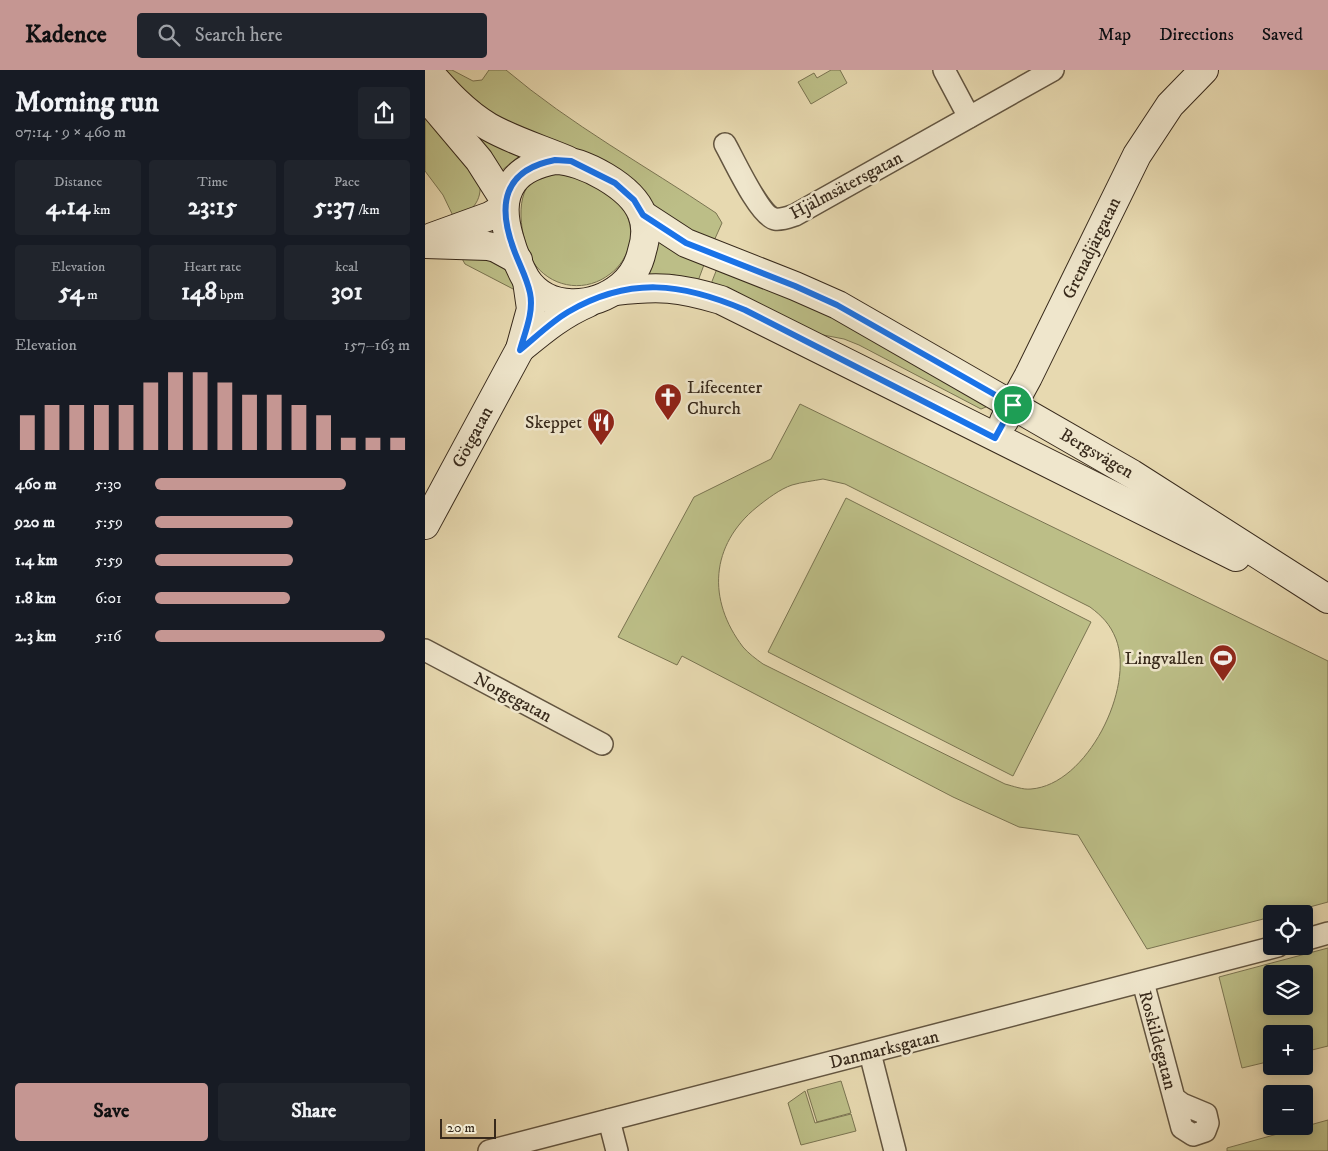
<!DOCTYPE html>
<meta charset="utf-8">
<style>
:root{--surface:#171b24;--page:#20242c;--text:#f1f3f6;--muted:#9ea1a6;--accent:#c59692}
body{margin:0;font-family:"IM FELL DW Pica",serif;background:var(--page);color:var(--text);height:100vh;display:flex;flex-direction:column;font-size:19px;white-space:nowrap}
*{box-sizing:border-box;margin:0}
p{font-size:16px;color:var(--muted)}
.icon{flex:none;width:28px;height:28px;fill:none;stroke:currentColor;stroke-width:2;stroke-linecap:round;stroke-linejoin:round}
.map{position:relative;flex:1;overflow:hidden}
.sheet{display:flex;flex-direction:column;background:var(--surface);width:425px}
.sheet>*{flex:none}
.buttons{position:absolute;left:838px;top:835px;display:grid;gap:10px}
.buttons a{display:grid;place-items:center;width:50px;height:50px;border-radius:5px;background:var(--surface);box-shadow:0 2px 12px #0003;font-size:25px}
.scale{position:absolute;left:15px;bottom:12px;width:56px;box-sizing:border-box;padding-left:5px;border:2px solid #37291b;border-top:0;font-size:14px;line-height:18px;white-space:nowrap;color:#37291b;-webkit-text-stroke:4px #efe6cc;paint-order:stroke}
.pin{position:absolute;display:grid;place-items:center;width:42px;height:42px;color:#fff;margin:-21px;border:2px solid #fff;border-radius:50%;box-shadow:0 1px 5px #0007}
.round{display:grid;place-items:center;flex:none;width:52px;height:52px;border-radius:5px;background:var(--page)}
.overview{display:flex;align-items:center;justify-content:space-between;height:85px;padding:0 15px}
h1{font-size:28px;font-weight:800;line-height:38px}
.metrics{display:grid;grid-template-columns:repeat(3,1fr);gap:8px;height:85px;padding:5px 15px}
.metrics div{display:grid;align-content:center;border-radius:5px;background:var(--page);text-align:center}
.metrics b{font-size:25px;font-weight:800}
.metrics small{font-size:14px;font-weight:400}
.metrics p{font-size:14px}
.chart{height:140px;padding:10px 15px}
.chart p{display:flex;justify-content:space-between}
.chart svg{width:100%;height:90px;margin-top:5px;stroke:var(--accent);stroke-width:6}
.button{display:flex;gap:10px;margin-top:auto;padding:10px 15px}
.button a{flex:1;height:58px;border-radius:5px;background:var(--accent);color:#111;font-size:20px;font-weight:800;line-height:58px;text-align:center}
.button a+a{background:var(--page);color:var(--text)}
ul{padding:0 15px;list-style:none;font-size:16px}
li{display:grid;grid-template-columns:80px 60px 1fr;align-items:center;height:38px}
li i{height:12px;border-radius:6px;background:var(--accent)}
header{display:flex;align-items:center;gap:30px;box-sizing:border-box;height:70px;padding:0 25px;background:var(--accent);color:#111}
header strong{font-size:24px}
nav{display:flex;gap:28px;margin-inline-start:auto;font-size:18px}
.search{width:350px;height:45px;background:var(--page);display:flex;align-items:center;gap:12px;box-sizing:border-box;padding:0 18px;border-radius:5px;color:var(--muted);font-size:19px}
main{display:flex;flex:1;min-height:0}
.map>svg:first-child{display:block}
.green{fill:#bcbe87;stroke:#7a7451;fill-rule:evenodd}
.lines{fill:none;stroke-linecap:round;stroke-linejoin:round}
.street-casing{stroke:#635540;stroke-width:24}
.secondary-casing{stroke:#37291b;stroke-width:30}
.street{stroke:#efe6cc;stroke-width:21}
.secondary{stroke:#efe6cc;stroke-width:28}
.route-casing{stroke:#fff;stroke-width:10}
.route{stroke:#1a73e8;stroke-width:6}
.labels{text-anchor:middle;stroke-width:5;stroke-linejoin:round;paint-order:stroke}
.street-label{font-size:18px;fill:#37291b;stroke:#efe6cc}
.poi-label{font-size:18px;fill:#37291b;stroke:#efe6cc;text-anchor:end}
</style>
<header>
<strong>Kadence</strong>
<div class="search"><svg class="icon" aria-label="search" viewBox="0 0 24 24"><circle cx="10" cy="10" r="6"/><path d="M15 15l6 6"/></svg>Search here</div>
<nav><a>Map</a><a>Directions</a><a>Saved</a></nav>
</header>
<main>
<section class="sheet">
<div class="overview"><div><h1>Morning run</h1><p>07:14 · 9 × 460 m</p></div><a class="round"><svg class="icon" aria-label="share" viewBox="0 0 24 24"><path d="M12 15V3M7 8l5-5 5 5M5 13v7h14v-7"/></svg></a></div>
<div class="metrics">
<div><p>Distance</p><b>4.14<small> km</small></b></div>
<div><p>Time</p><b>23:15</b></div>
<div><p>Pace</p><b>5:37<small> /km</small></b></div>
</div>
<div class="metrics">
<div><p>Elevation</p><b>54<small> m</small></b></div>
<div><p>Heart rate</p><b>148<small> bpm</small></b></div>
<div><p>kcal</p><b>301</b></div>
</div>
<div class="chart"><p><span>Elevation</span>157–163 m</p>
<svg viewBox="0 0 160 44" preserveAspectRatio="none"><path d="M5 44V27M15 44V22M25 44V22M35 44V22M45 44V22M55 44V11M65 44V6M75 44V6M85 44V11M95 44V17M105 44V17M115 44V22M125 44V27M135 44V38M145 44V38M155 44V38"/></svg>
</div>
<ul>
<li><b>460 m</b>5:30<i style="width:75%"></i></li>
<li><b>920 m</b>5:59<i style="width:54%"></i></li>
<li><b>1.4 km</b>5:59<i style="width:54%"></i></li>
<li><b>1.8 km</b>6:01<i style="width:53%"></i></li>
<li><b>2.3 km</b>5:16<i style="width:90%"></i></li>
</ul>
<div class="button"><a>Save</a><a>Share</a></div>
</section>
<div class="map">
<svg width="903" height="1081" viewBox="0 0 903 1081">
<rect width="100%" height="100%" fill="#e7d9b0"/>
<filter id="stains"><feTurbulence type="fractalNoise" baseFrequency=".004" numOctaves="4"/><feColorMatrix values="0 0 0 0 .2 0 0 0 0 .09 0 0 0 0 .02 0 0 0 .5 -.17"/></filter>
<radialGradient id="worn" r=".72"><stop offset=".6" stop-color="#630" stop-opacity="0"/><stop offset="1" stop-color="#630" stop-opacity=".3"/></radialGradient>
<g class="green">
<path d="M 15,0 L 27,0 L 48,11 L 57,10 L 64,0 L 81,0 C 146,55 221,96 291,143 L 297,153 L 288,173 C 262,164 237,146 220,125 L 80,56 Z"/>
<path d="M 406,0 L 415,0 L 422,13 L 386,34 L 373,12 L 389,3 L 392,8 Z"/>
<path d="M 25,35 L 98,83 L 76,101 Z"/>
<path d="M 0,44 L 55,111 C 57,133 47,140 30,150 L 18,125 L 0,101 Z"/>
<path d="M 130,103 C 165,110 212,129 205,172 C 203,184 195,197 185,204 C 162,222 130,219 111,196 C 97,178 87,126 108,111 C 114,107 123,105 130,103 Z"/>
<path d="M 235,170 L 280,192 L 273,211 L 249,205 L 223,205 L 232,171 Z"/>
<path d="M 49,180 L 79,195 L 93,218 L 90,220 L 40,194 L 35,185 Z"/>
<path d="M 293,196 L 384,232 L 562,335 L 561,337 L 556,339 L 434,275 L 419,269 L 393,264 L 286,214 Z"/>
<path d="M 375,334 L 903,591 L 903,832 L 859,844 L 846,844 L 846,847 L 722,879 L 653,765 L 594,757 L 528,727 L 257,586 L 252,595 L 193,567 L 269,427 L 346,389 ZM 398,409 L 420,414 L 665,537 C 677,546 685,554 691,569 C 710,618 662,715 606,719 C 598,720 588,716 580,714 L 338,594 C 331,589 323,583 318,577 C 282,530 285,475 332,437 C 342,429 355,419 367,415 C 377,412 388,411 398,409 Z"/>
<path d="M 421,428 L 666,552 L 588,706 L 343,582 Z"/>
<path d="M 903,878 L 903,976 L 879,982 L 879,964 L 846,964 L 846,991 L 817,998 L 794,907 ZM 846,904 L 879,904 L 879,936 L 846,936 Z"/>
<path d="M 416,1011 L 426,1043 L 392,1052 L 382,1020 Z"/>
<path d="M 380,1021 L 390,1053 L 426,1044 L 431,1061 L 376,1075 L 363,1033 Z"/>
<path d="M 903,1050 L 903,1081 L 802,1081 L 802,1078 Z"/>
</g>
<g class="lines">
<g class="street-casing">
<g id="street">
<path d="M 519,0 L 544,47"/>
<path d="M 300,74 C 308,88 335,147 350,149 C 357,150 364,147 370,145 L 628,0"/>
<path d="M 0,580 L 177,674"/>
<path d="M 879,870 L 903,863"/>
<path d="M 718,912 L 757,1058 L 768,1065 L 780,1061 L 783,1053 L 781,1044 L 757,1034 L 749,1028"/>
<path d="M 445,983 L 470,1081"/>
<path d="M 184,1050 L 192,1081"/>
<path d="M 64,1081 L 853,876"/>
</g>
</g>
<g class="secondary-casing">
<g id="secondary">
<path d="M 2,0 C 20,21 40,43 64,57 C 89,71 116,79 142,90"/>
<path d="M 0,26 L 54,90 L 80,131"/>
<path d="M 130,90 C 158,90 207,117 217,144 C 222,156 221,168 217,181 C 214,195 207,207 196,216 C 169,238 123,242 101,209 C 94,197 88,181 84,167 C 79,149 76,129 88,112 C 98,98 114,93 130,90 Z"/>
<path d="M 218,145 L 261,173 L 370,216 L 413,235 L 707,404 L 903,529"/>
<path d="M 7,167 L 65,146 L 79,138"/>
<path d="M 0,174 L 63,176 L 71,178 L 93,190"/>
<path d="M 190,221 C 234,216 253,217 296,230 L 811,487"/>
<path d="M 95,279 C 117,261 137,244 163,233"/>
<path d="M 579,351 L 603,307 L 712,85 L 745,35 L 779,0"/>
<path d="M 0,455 L 95,279 L 106,239 L 102,211"/>
</g>
</g>
<use href="#street" class="street"/>
<use href="#secondary" class="secondary"/>
</g>
<g class="lines">
<g class="route-casing">
<path id="route" d="M 130,90 L 146,91 L 190,113 L 209,130 L 218,145 L 261,173 L 370,216 L 412,235 L 588,335 L 570,368 L 320,240 C 257,213 205,206 143,242 C 126,252 111,267 95,280 C 100,262 109,242 105,223 C 102,208 94,194 89,180 C 72,135 78,100 130,90 Z"/>
</g>
<use href="#route" class="route"/>
</g>
<defs>
<g id="church-pin" transform="scale(1.4375)"><path d="M0 17L-7.5 6A9.5 9.5 0 1 1 7.5 6Z" fill="#8f2418" stroke="#efe6cc"/><path d="M-1.2-6h2.4v3.5h3.3v2.4h-3.3V6h-2.4V-.1h-3.3v-2.4h3.3Z" fill="#fff"/></g>
<g id="restaurant-pin" transform="scale(1.4375)"><path d="M0 17L-7.5 6A9.5 9.5 0 1 1 7.5 6Z" fill="#8f2418" stroke="#efe6cc"/><path d="M-5-6h1v4h1v-4h1v4h1v-4h1v5L-1.5 .5V6h-2V.5L-5-1ZM5-6V6H3V1.5H1.5Q1.5-4 5-6Z" fill="#fff"/></g>
<g id="stadium-pin" transform="scale(1.4375)"><path d="M0 17L-7.5 6A9.5 9.5 0 1 1 7.5 6Z" fill="#8f2418" stroke="#efe6cc"/><path d="M0-5a6.5 5 0 1 0 0 10a6.5 5 0 1 0 0-10ZM-3.5-1.8h7v3.6h-7Z" fill="#fff"/></g>
</defs>
<g fill-rule="evenodd">
<use href="#church-pin" x="243" y="327"/>
<use href="#restaurant-pin" x="176" y="352"/>
<use href="#stadium-pin" x="798" y="588"/>
</g>
<g class="labels">
<g class="street-label">
<text transform="translate(421 115) rotate(-28)" y="6">Hjälmsätersgatan</text>
<text transform="translate(666 178) rotate(-64)" y="6">Grenadjärgatan</text>
<text transform="translate(47 367) rotate(-62)" y="6">Götgatan</text>
<text transform="translate(672 383) rotate(30)" y="6">Bergsvägen</text>
<text transform="translate(88 627) rotate(28)" y="6">Norgegatan</text>
<text transform="translate(733 970) rotate(75)" y="6">Roskildegatan</text>
<text transform="translate(459 979) rotate(-14)" y="6">Danmarksgatan</text>
</g>
<g class="poi-label">
<text x="262" y="323" text-anchor="start">Lifecenter<tspan x="262" dy="21">Church</tspan></text>
<text x="157" y="358">Skeppet</text>
<text x="779" y="594">Lingvallen</text>
</g>
</g>
<rect width="100%" height="100%" filter="url(#stains)"/>
<rect width="100%" height="100%" fill="url(#worn)"/>
</svg>
<div class="buttons">
<a><svg class="icon" aria-label="locate" viewBox="0 0 24 24"><circle cx="12" cy="12" r="6"/><path d="M12 2v4M12 18v4M2 12h4M18 12h4"/></svg></a>
<a><svg class="icon" aria-label="layers" viewBox="0 0 24 24"><path d="M12 4l9 5-9 5-9-5zM3 14l9 5 9-5"/></svg></a>
<a>+</a>
<a>−</a>
</div>
<div class="scale">20 m</div>
<div class="pin" style="left:588px;top:335px;background:#1e9e55"><svg class="icon" aria-label="arrive" viewBox="0 0 24 24"><path d="M6 21V4h12l-3 4 3 4H6"/></svg></div>
</div>
</main>
